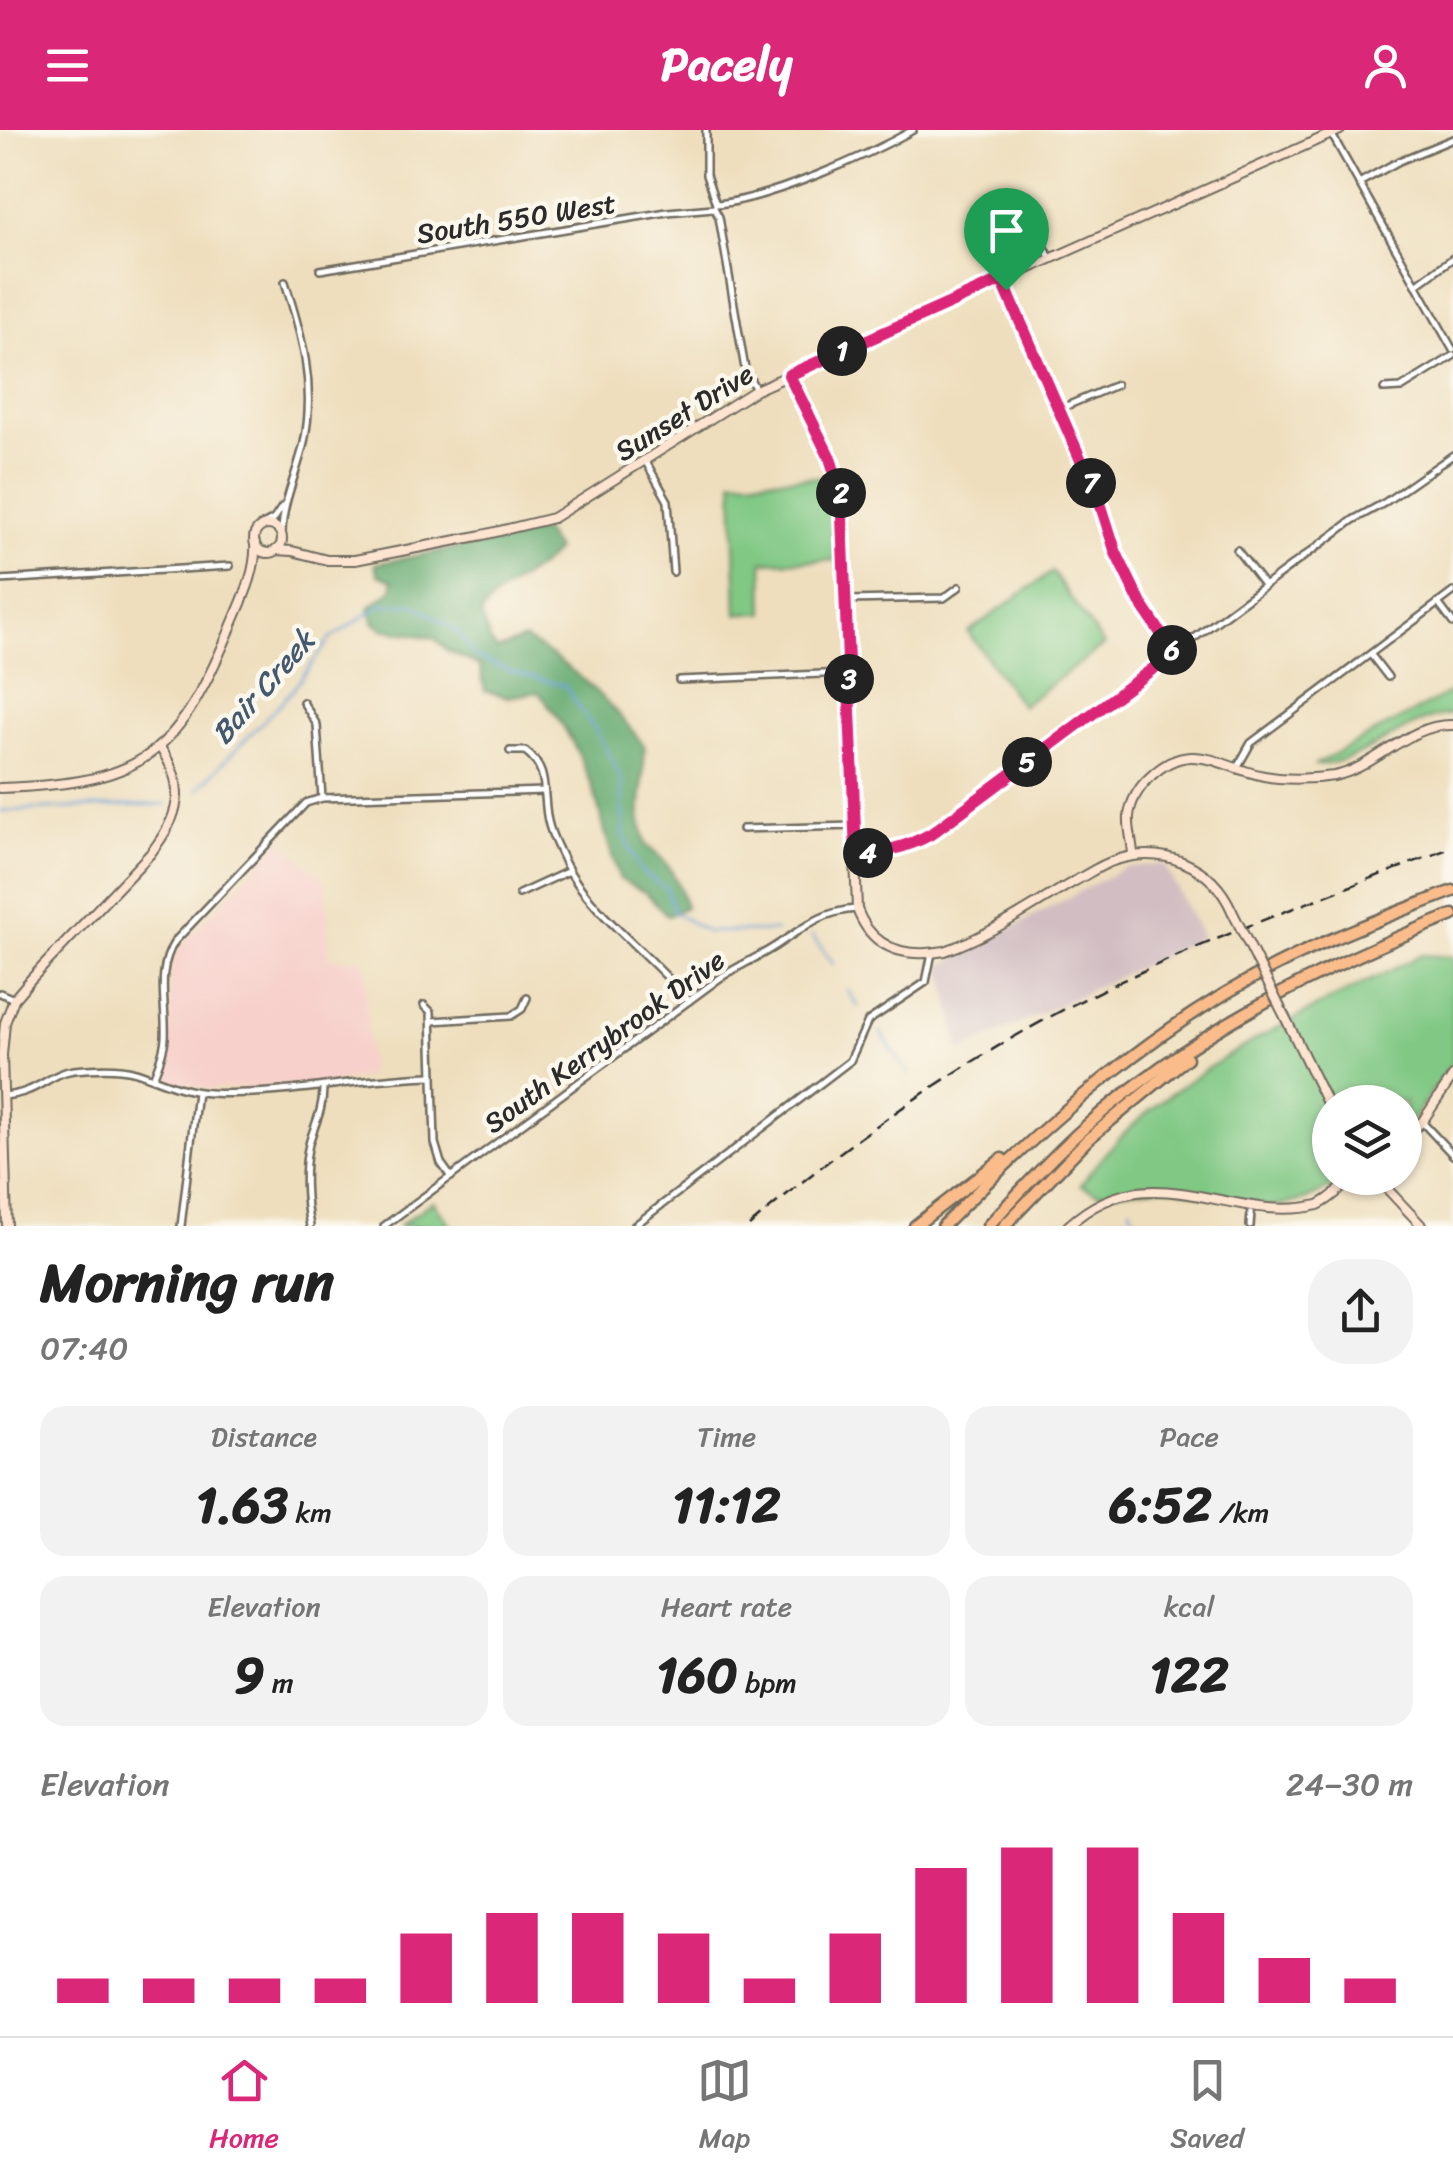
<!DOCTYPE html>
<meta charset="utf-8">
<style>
:root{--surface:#fff;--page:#f2f2f2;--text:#222;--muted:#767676;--line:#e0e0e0;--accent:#db2777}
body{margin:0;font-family:Sriracha,sans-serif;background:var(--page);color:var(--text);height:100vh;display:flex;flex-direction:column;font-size:38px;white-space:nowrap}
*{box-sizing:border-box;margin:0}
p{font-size:32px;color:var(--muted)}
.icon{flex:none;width:55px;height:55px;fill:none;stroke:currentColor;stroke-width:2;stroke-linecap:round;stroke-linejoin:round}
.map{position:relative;height:1096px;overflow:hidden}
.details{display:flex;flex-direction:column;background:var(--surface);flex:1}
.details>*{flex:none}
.fabs{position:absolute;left:1312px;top:955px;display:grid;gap:20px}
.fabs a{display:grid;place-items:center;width:110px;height:110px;border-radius:50%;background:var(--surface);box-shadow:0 2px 8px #0004;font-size:50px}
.pin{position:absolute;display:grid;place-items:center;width:85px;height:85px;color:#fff;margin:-102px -42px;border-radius:50% 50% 50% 0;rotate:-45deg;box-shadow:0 0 10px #0007}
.pin .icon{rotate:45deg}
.km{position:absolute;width:50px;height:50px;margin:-25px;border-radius:50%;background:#222;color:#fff;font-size:28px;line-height:50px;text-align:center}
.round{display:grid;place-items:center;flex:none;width:105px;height:105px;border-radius:40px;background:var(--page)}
.head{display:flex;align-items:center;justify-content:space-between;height:170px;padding:0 40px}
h1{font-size:55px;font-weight:800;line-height:75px}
.metrics{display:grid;grid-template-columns:repeat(3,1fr);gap:15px;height:170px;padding:10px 40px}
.metrics div{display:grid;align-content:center;border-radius:25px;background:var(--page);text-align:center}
.metrics b{font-size:50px;font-weight:800}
.metrics small{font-size:28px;font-weight:400}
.metrics p{font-size:28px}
.chart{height:280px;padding:20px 40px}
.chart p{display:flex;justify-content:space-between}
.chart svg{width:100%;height:180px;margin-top:10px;stroke:var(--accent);stroke-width:6}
header{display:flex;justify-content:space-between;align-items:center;height:130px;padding:0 40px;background:var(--accent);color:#fff;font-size:45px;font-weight:800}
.menu{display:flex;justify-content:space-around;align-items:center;height:140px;border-top:2px solid var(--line);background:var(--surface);font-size:28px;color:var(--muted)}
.menu a{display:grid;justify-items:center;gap:5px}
.menu .active{color:var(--accent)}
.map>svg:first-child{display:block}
.built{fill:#f7d0cb}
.industrial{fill:#d2bec2}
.green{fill:#80c884;stroke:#567a58;stroke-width:2.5}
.forest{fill:#68ac72;stroke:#4a6c4e;stroke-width:2.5}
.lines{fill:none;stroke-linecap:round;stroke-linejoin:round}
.stream{stroke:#679fd5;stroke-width:2.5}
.street-casing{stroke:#6f6a5e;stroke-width:10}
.secondary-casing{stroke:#6f6a5e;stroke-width:12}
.highway-casing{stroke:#6f6a5e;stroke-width:15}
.street{stroke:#fff;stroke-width:5}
.secondary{stroke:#fde4d1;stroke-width:8}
.highway{stroke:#fabc8b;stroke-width:10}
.rail{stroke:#2b2b2b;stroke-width:2.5;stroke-dasharray:15 8;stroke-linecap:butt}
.secondary-bridge-casing{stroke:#6f6a5e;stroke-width:12;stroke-linecap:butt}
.secondary-bridge{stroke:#fde4d1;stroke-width:8}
.route-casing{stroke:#fff;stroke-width:20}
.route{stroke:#db2777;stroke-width:12}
.labels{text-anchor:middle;stroke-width:9;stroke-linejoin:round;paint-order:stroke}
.street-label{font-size:28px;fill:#2b2b2b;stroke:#fbf7ec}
.water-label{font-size:30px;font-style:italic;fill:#43596f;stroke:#fbf7ec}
</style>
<header><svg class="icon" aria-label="menu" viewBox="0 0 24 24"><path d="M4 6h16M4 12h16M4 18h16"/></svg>Pacely<svg class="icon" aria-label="person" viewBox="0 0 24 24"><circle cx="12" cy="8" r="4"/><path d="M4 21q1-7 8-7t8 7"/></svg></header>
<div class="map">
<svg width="1453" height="1096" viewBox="0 0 1453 1096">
<rect width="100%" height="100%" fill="#fbf7ec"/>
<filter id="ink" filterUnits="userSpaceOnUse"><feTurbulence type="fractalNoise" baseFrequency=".01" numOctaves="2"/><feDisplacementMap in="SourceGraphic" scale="20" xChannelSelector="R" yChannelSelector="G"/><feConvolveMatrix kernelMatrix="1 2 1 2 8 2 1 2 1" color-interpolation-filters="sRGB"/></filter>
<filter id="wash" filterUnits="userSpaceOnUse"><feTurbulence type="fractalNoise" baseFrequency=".0048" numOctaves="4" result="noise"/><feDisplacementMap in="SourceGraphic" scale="40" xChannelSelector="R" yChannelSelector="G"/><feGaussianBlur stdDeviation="2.25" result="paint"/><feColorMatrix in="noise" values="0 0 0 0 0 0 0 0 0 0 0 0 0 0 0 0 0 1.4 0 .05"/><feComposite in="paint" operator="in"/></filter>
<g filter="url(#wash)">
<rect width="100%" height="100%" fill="#eedebd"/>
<path class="built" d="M 281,710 L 326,752 L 329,829 L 365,830 L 369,945 L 332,955 L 211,959 L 162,949 L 170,913 L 171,836 L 179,818 Z"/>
<path class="industrial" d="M 1164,734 L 1202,807 L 960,922 L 942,836 L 1125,737 Z"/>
<g class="green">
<path d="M 826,347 L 833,373 L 836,430 L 763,432 L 764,483 L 737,484 L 733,350 Z"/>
<path d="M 1052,442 L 1104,515 L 1022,576 L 968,502 Z"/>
<path d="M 1453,561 L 1453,584 C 1402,588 1367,634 1314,635 Z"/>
<path d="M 1421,825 L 1453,827 L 1453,932 L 1405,1000 L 1405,972 L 1330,972 L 1330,1048 L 1352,1048 L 1349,1050 L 1304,1070 L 1273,1077 L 1167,1057 L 1097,1063 L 1081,1055 C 1151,948 1310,882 1421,825 Z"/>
<path d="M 433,1071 L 451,1096 L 399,1096 Z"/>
</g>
<path class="forest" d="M 543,401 L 556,420 C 535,447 500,454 481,484 L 490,511 L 497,520 L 524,509 C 573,535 612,573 645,617 L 640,689 L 646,715 C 669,732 679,749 685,777 L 668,786 L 646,763 L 620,749 C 607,717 602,683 590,651 C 578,620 560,587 538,562 L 508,567 L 485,561 L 480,536 L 448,521 L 434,508 L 382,499 L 374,493 L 369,478 L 392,460 L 393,450 L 378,445 L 375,434 Z"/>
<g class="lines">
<g class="stream">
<path d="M 198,659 L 292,561 L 330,509 L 381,475 L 414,474 L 458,502 L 474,526 L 510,541 L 565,556 L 598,604 L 621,648 L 624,706 L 640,740 L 666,759 L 675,783 L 707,802 L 776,801"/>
<path d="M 0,681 L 166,674"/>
<path d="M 812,805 L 833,834"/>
<path d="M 847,860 L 858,876"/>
<path d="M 880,902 L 909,944"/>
<path d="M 1130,1078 L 1138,1096"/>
</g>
</g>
</g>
<g filter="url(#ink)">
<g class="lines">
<g class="street-casing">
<g id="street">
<path d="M 706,0 L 706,45 L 716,74"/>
<path d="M 1332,5 L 1453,220"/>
<path d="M 1359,53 L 1399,31 L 1453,9"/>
<path d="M 716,74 C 767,70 867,26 913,0"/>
<path d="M 1025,75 L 1050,128"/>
<path d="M 714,78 L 719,87 L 745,239 L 756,260"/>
<path d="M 320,140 L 667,82 L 714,78"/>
<path d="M 1002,150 L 1101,376 L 1116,423 L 1140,473 L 1174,523"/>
<path d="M 1416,155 L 1453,128"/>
<path d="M 1384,259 L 1401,258 L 1453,226"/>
<path d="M 1057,280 L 1116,255"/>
<path d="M 646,332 L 668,371 L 673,442"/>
<path d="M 263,395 L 274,389 L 282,377"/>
<path d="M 282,404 C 282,372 297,344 304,313 C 316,256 302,205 285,152"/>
<path d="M 1237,420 L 1264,455"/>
<path d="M 0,450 L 230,436"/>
<path d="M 847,470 L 944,468 L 959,457"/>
<path d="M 1438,473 L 1453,493"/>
<path d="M 1371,525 L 1388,547"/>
<path d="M 679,550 L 846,543"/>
<path d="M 303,572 L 317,595 L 322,668"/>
<path d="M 510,621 L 525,621 C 550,639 542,664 548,691 C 551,706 559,719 565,733 C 589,782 653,827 689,871"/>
<path d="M 1238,636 L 1251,613 L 1453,462"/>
<path d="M 742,699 L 854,696"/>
<path d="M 856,723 C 884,722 906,717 931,704 L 1353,390 L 1384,373 L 1453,325"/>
<path d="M 519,764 L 569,741"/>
<path d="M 0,863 L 14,869"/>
<path d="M 424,875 L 431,882 L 435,1013 L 441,1033 L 451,1047"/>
<path d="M 432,891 L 511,886 L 522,879 L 527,868"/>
<path d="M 153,948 C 158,936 164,922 165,908 C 167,874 155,842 175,811 L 306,673 L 322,668 L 545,661"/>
<path d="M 3,966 C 38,964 49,943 74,940 C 93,938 118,936 136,942 C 161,950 183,962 210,963 C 286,967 358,947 433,946"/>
<path d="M 1422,992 L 1453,1025"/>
<path d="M 181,1096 L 197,962"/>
<path d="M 310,1096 C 305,1072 303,1038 309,1014 C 314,995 323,981 323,959"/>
<path d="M 384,1096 L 720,848 C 738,836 759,827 777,815 C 805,796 823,781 857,779"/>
<path d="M 634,1096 L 850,931 L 868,891 L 926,852 L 932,823"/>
<path d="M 1250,1096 L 1251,1083"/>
</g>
</g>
<g class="secondary-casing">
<g id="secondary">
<path d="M 789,245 L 830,328 L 841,363 L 857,779 C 872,820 906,828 945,821 C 991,805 1033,775 1075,751 C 1088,744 1102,734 1116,730 C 1163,715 1212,735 1232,781"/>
<circle cx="268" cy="409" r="14"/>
<path d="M 276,420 L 292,421 L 327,430 L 355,430 L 483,405 L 553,388 L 756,260 L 1340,0"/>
<path d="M 0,658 C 139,653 174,631 229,502 C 240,474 257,444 255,413"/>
<path d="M 1133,726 C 1133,713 1128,700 1129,687 C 1130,672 1139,657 1150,647 C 1191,607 1221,638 1264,646 C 1284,650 1314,649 1334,646 C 1376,638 1408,593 1453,595"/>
<path d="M 1288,893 L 1330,979"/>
<path d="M 1405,1006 L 1422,992 L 1453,946"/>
<path d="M 1377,1048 L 1422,1096"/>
<path d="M 7,1096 L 2,925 L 5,893 L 14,869 L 31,849 L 150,724 C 180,686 188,657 159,616"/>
<path d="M 1068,1096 C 1151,1019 1231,1096 1318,1075 C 1332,1069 1342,1056 1354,1048"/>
</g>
</g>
<g class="highway-casing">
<g id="highway">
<path d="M 915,1096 L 1002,1029"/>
<path d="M 943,1096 C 1044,994 1155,895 1285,831 C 1339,804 1396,783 1453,761"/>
<path d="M 988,1096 C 1019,1063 1050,1028 1084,998 C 1191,903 1321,837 1453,785"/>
<path d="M 1004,1096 L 1088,1009 L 1187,928"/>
</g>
</g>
<use href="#street" class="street"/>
<use href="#secondary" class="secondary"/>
<use href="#highway" class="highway"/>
<path class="rail" d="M 749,1096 C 868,994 1000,905 1143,841 C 1244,795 1350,757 1453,717"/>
<g class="secondary-bridge-casing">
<path id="secondary-bridge" d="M 1232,781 L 1288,893"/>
</g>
<use href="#secondary-bridge" class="secondary-bridge"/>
</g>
</g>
<g class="lines" filter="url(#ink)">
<g class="route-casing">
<path id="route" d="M 1002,150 L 1101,376 L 1116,423 L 1140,472 L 1174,523 L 931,704 C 906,718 884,722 856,724 L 841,363 L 830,328 L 789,245 Z"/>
</g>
<use href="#route" class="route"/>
</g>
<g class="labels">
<g class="street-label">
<text transform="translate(516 88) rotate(-9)" y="10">South 550 West</text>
<text transform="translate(684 282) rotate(-32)" y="10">Sunset Drive</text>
<text transform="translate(604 911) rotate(-36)" y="10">South Kerrybrook Drive</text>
</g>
<g class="water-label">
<text transform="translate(263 557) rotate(-49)" y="10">Bair Creek</text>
</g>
</g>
</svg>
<div class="fabs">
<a><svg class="icon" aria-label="layers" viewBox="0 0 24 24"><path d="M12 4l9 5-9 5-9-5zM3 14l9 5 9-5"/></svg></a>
</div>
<div class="pin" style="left:1006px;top:160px;background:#1e9e55"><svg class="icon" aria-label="arrive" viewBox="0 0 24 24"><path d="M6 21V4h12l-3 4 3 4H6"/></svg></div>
<b class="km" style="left:842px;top:221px">1</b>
<b class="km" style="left:841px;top:363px">2</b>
<b class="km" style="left:849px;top:549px">3</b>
<b class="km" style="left:868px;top:723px">4</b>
<b class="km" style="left:1027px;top:632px">5</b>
<b class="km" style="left:1172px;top:520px">6</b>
<b class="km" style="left:1091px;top:353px">7</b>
</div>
<section class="details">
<div class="head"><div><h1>Morning run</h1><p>07:40</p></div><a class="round"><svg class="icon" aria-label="share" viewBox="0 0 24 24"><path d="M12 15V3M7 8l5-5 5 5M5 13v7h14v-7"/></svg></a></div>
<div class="metrics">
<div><p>Distance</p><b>1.63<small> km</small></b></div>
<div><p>Time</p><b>11:12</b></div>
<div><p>Pace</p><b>6:52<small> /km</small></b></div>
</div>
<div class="metrics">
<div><p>Elevation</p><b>9<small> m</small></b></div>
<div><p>Heart rate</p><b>160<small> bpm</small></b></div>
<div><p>kcal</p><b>122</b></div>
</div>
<div class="chart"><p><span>Elevation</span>24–30 m</p>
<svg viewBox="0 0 160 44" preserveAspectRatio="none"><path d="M5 44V38M15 44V38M25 44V38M35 44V38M45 44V27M55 44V22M65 44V22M75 44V27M85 44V38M95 44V27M105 44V11M115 44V6M125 44V6M135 44V22M145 44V33M155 44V38"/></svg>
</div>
</section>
<nav class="menu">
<a class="active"><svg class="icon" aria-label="home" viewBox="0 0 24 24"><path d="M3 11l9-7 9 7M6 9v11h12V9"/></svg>Home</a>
<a><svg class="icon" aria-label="map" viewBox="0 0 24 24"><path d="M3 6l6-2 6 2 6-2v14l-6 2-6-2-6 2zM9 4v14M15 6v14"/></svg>Map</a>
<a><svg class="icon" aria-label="saved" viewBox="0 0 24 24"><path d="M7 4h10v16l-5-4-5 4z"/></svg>Saved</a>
</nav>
